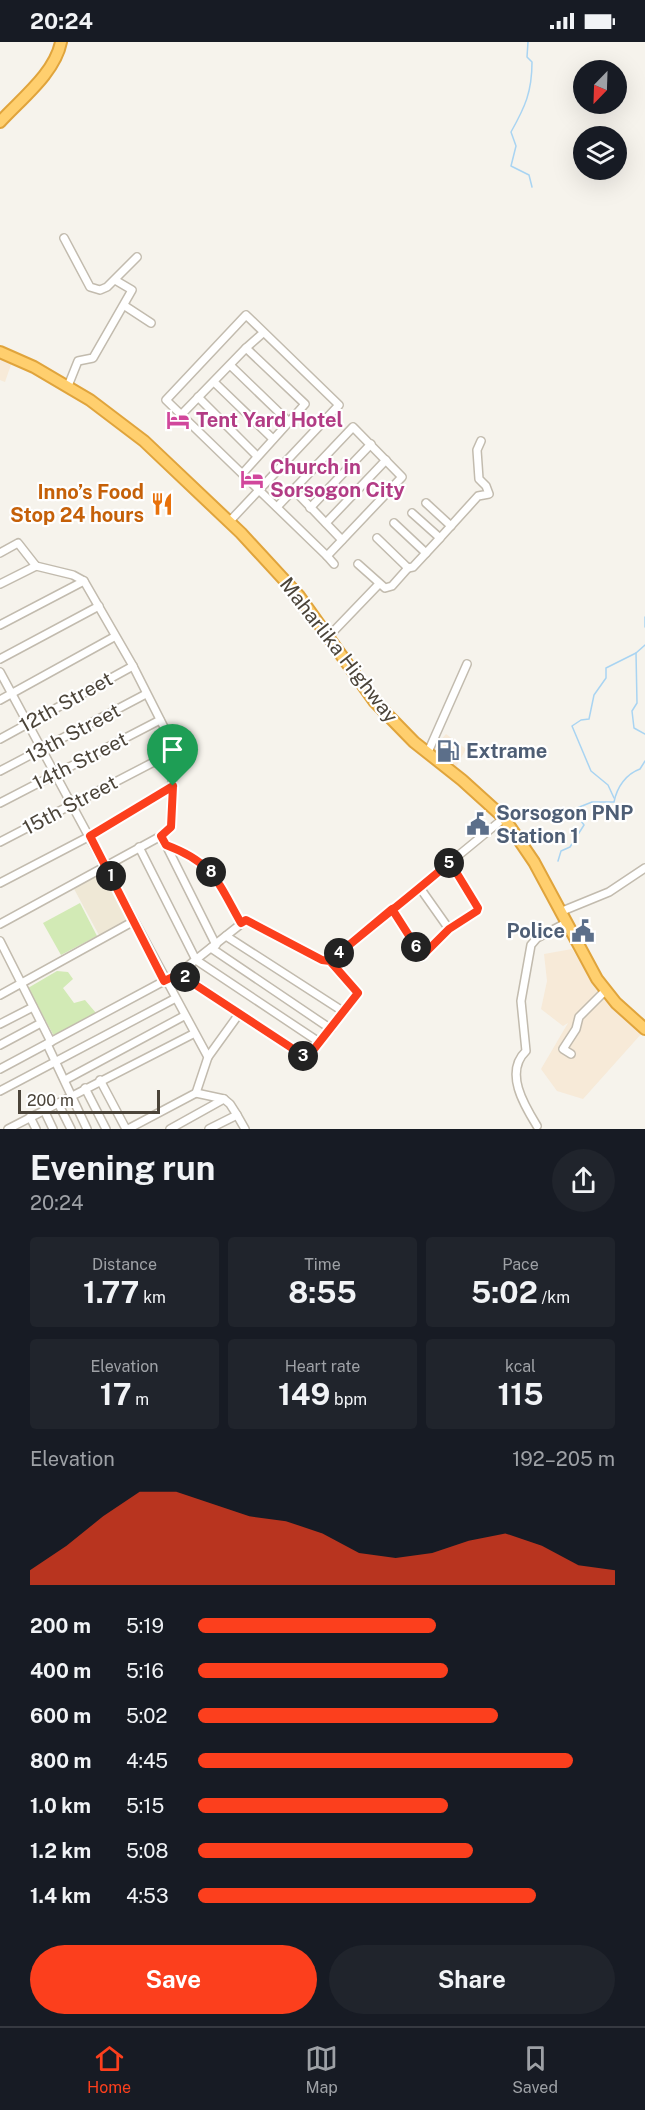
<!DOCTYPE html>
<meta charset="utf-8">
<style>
:root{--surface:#171b24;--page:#20242c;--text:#f1f3f6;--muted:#9ea1a6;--line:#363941;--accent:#fc3f1d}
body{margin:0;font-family:"Public Sans",sans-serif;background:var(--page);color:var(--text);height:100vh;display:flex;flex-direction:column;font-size:22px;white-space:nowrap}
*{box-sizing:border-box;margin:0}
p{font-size:20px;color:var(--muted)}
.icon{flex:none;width:33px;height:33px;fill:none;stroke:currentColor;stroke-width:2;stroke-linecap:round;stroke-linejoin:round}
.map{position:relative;height:1087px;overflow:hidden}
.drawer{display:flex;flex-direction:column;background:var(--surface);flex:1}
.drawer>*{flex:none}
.needle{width:39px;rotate:203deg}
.fabs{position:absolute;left:573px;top:18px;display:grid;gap:12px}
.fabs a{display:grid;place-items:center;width:54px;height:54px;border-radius:50%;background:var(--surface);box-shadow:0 6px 24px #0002;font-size:30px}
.scale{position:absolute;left:18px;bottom:15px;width:142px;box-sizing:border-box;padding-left:6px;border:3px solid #4b4439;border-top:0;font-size:16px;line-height:21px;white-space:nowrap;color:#4b4439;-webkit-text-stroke:4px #fff;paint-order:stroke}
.pin{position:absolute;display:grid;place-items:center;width:51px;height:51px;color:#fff;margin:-62px -26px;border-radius:50% 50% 50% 0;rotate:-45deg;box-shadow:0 0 6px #0007}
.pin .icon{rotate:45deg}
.km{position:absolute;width:30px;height:30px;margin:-15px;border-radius:50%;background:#222;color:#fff;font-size:16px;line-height:30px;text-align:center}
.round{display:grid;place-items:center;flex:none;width:63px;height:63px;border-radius:32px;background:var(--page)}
.overview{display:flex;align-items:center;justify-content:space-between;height:102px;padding:0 30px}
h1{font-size:33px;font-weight:700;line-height:45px}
.metrics{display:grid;grid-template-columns:repeat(3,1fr);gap:9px;height:102px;padding:6px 30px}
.metrics div{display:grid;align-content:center;border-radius:6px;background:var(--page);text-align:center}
.metrics b{font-size:30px;font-weight:700}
.metrics small{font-size:16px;font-weight:400}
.metrics p{font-size:16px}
.chart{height:168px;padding:12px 30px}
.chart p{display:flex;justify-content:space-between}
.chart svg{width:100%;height:108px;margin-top:6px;fill:var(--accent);opacity:.7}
.action{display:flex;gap:12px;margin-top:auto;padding:12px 30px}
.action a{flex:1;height:69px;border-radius:36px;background:var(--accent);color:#fff;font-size:24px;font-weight:700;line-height:69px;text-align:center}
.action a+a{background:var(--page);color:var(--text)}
ul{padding:0 30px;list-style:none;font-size:20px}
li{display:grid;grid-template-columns:96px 72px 1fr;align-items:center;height:45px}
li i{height:15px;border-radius:8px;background:var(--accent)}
.status{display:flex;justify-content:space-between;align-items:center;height:42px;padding:0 30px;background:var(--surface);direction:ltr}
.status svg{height:16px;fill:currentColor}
.tab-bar{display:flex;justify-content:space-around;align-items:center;height:84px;border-top:2px solid var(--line);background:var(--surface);font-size:16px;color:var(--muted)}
.tab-bar a{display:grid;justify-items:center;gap:3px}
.tab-bar .on{color:var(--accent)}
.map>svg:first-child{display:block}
.commercial{fill:#f7ead8}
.education{fill:#efe8d6}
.green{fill:#d2eab5}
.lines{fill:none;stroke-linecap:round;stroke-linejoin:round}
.stream{stroke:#a9d4f2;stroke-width:1.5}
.minor-casing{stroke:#c2bbae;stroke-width:10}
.highway-casing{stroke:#e0a43c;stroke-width:14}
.minor{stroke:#fff;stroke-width:7}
.highway{stroke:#ffcf6e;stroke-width:10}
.route-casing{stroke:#fff;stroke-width:12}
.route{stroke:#fc3f1d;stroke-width:8}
.labels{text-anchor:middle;stroke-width:4.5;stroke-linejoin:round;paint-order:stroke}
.hotel-label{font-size:20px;font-weight:bold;fill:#b23c85;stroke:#fff;text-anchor:start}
.food-label{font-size:20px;font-weight:bold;fill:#c56008;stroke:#fff;text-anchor:end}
.street-label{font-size:20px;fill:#4b4439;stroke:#fff}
.service-label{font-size:20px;font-weight:bold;fill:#4e5e75;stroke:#fff;text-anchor:start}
</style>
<div class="status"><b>20:24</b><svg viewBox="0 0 49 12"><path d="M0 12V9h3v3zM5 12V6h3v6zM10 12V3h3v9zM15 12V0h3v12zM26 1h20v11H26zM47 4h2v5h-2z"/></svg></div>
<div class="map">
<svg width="645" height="1087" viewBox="0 0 645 1087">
<rect width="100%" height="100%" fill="#f6f3ec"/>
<g class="commercial">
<path d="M 0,313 L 13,317 L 5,340 L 0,338 Z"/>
<path d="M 446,692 L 466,707 L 455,727 L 432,708 Z"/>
<path d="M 572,907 L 603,957 L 642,991 L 583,1057 L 557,1049 L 541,1027 L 568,981 L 563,984 L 541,967 L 547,939 L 544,912 Z"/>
</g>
<path class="education" d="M 101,829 L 105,830 L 130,878 L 100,895 L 73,845 Z"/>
<g class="green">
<path d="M 80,861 L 97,894 L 61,913 L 43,881 Z"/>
<path d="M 57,929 L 68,930 L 73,937 L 63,946 L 74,961 L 85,958 L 96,971 L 54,994 L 28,946 Z"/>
</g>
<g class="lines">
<g class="stream">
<path d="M 528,0 L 527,15 L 532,20 C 532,50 525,65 511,90 L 516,104 L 511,124 L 529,133 L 532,145"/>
<path d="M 645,575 L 645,585"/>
<path d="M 645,603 L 636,611 L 637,661 L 632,669 L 634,686 L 645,692"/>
<path d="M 614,756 L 608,743 L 591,729 L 572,684 L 581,678 L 589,677 L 594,653 L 606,636 L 606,626 L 636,611"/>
<path d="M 558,819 L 561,809 L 570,805 L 584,783 L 576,772 L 577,766 L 592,760 L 614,760 C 617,745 626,732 640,727 L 645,719"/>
</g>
<g class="minor-casing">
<g id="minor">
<path d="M 64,196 L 90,245 L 100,248 L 107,245 L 137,215"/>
<path d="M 125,264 L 151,281"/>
<path d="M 246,306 L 263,291"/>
<path d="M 214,340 L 273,397"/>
<path d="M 68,344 L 78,319 L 93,316 L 132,248 L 115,238"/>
<path d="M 198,355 L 257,414"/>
<path d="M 181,373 L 246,306 L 305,362 L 289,380 L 230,323"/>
<path d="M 243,431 L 289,380"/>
<path d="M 293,447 L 342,498"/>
<path d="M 426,461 L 451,484"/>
<path d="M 277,465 L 353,385 L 402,435 L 327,514"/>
<path d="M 310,466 L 371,402"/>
<path d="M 229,480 L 339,363 L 246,273 L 166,358 C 220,410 273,462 327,514 L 334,522"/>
<path d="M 326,481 L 386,418"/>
<path d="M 394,481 L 426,511"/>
<path d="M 440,496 L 478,454 L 489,452 L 486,444 L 479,437 L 477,408 L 481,399"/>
<path d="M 0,511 L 18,501 L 36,524 L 73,533 L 84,539 L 133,624 L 172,701 L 173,710 L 171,785 L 161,794 L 0,882"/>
<path d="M 358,522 L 385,546 L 392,544 L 408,526 L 377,496"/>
<path d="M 408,526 L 413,525 L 440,496 L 412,471"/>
<path d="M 0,542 L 36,524"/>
<path d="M 0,583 L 84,539"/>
<path d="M 328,595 L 378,543"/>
<path d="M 0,617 L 99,564"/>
<path d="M 0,630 L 208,1015 L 196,1051 L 128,1087"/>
<path d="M 0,658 L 114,595"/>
<path d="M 0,697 L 133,624"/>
<path d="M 428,710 L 467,622"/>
<path d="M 0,729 L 146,652"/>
<path d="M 0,761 L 160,678"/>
<path d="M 161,794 L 166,803 C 214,821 217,839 241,881"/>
<path d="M 0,800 L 173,710"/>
<path d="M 166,803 L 216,903"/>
<path d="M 139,805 L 196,918 L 319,1000"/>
<path d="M 0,841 L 90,794 L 173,744"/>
<path d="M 392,867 L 421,914 L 449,887 L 420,846"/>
<path d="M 560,870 L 609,850 L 645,826"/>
<path d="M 449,887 L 475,871 L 478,866 L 450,820"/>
<path d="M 226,894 L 344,970"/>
<path d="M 0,899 L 51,1000"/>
<path d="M 211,906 L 331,987"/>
<path d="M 179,931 L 307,1016 L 358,951 L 330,919"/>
<path d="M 0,953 L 134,879"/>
<path d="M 0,982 L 33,965"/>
<path d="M 47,1002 L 87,1087"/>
<path d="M 0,1003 L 41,981"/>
<path d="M 571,1012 L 563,1007 L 576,987 L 579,975 L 605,949"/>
<path d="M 208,1015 L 239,972"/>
<path d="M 0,1027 L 179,931 L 246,878 L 322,918 L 330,919 L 504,776"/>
<path d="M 65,1038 L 184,974"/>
<path d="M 100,1038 L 126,1087"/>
<path d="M 85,1046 L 106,1087"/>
<path d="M 0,1049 L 174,957"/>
<path d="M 58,1061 L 71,1087"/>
<path d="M 44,1068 L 53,1087"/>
<path d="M 237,1073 L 245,1087"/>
<path d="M 30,1075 L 36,1087"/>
<path d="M 537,1084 C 524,1063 504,1030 526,1009 L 521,959 L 531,903 L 537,896 L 566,881"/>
<path d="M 8,1087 L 193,992"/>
<path d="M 170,1087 L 224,1057 L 196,1051"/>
<path d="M 209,1087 L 237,1073 L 230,1062 L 224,1057"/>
</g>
</g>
<g class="highway-casing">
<g id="highway">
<path d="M 0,80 C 21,57 55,31 61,0"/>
<path d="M 0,310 L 34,325 L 90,358 L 144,399 L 241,491 L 299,554 L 374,659 L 414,700 L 462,738 L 504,776 L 534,820 L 597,937 L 616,961 L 645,987"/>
</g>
</g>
<use href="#minor" class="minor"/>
<use href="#highway" class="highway"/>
</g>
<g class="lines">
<g class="route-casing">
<path id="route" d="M 173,744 L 90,794 L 164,939 L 179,932 L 307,1016 L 358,951 L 330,919 C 370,885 411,854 450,820 L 478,866 L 477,869 L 449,887 L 422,914 L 392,867 L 330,919 L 322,918 L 246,878 L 241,881 C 217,839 214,821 166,803 L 161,794 L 171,785 L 173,744"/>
</g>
<use href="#route" class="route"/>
</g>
<defs>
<g id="hotel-bare" transform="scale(1.8)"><path d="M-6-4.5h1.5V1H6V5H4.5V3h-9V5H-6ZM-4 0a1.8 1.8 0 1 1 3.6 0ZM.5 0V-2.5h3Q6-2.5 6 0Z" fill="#d1479c" stroke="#fff" stroke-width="2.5" paint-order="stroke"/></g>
<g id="restaurant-bare" transform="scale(1.8)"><path d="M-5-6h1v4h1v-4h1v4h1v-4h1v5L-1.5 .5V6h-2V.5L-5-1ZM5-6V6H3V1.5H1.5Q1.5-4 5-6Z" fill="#e8710a" stroke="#fff" stroke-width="2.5" paint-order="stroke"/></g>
<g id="fuel-bare" transform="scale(1.8)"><path d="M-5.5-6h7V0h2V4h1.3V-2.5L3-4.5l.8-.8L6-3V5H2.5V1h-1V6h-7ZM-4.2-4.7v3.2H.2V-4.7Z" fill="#5c6f8a" stroke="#fff" stroke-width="2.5" paint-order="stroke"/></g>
<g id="civic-bare" transform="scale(1.8)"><path d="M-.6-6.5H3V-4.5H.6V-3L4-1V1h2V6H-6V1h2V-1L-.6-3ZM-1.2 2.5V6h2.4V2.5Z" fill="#5c6f8a" stroke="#fff" stroke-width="2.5" paint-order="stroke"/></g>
</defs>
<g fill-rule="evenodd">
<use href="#hotel-bare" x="178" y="378"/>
<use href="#hotel-bare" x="252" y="437"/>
<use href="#restaurant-bare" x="162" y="462"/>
<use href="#fuel-bare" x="448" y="709"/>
<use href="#civic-bare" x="478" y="782"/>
<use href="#civic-bare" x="583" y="889"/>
</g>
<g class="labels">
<g class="hotel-label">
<text x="196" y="385">Tent Yard Hotel</text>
<text x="270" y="432">Church in<tspan x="270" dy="23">Sorsogon City</tspan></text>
</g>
<g class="food-label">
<text x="144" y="457">Inno’s Food<tspan x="144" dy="23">Stop 24 hours</tspan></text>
</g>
<g class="street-label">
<text transform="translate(339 608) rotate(52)" y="7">Maharlika Highway</text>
<text transform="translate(66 660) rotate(-29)" y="7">12th Street</text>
<text transform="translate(73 691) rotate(-28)" y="7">13th Street</text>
<text transform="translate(80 719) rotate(-27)" y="7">14th Street</text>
<text transform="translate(70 763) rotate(-28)" y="7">15th Street</text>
</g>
<g class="service-label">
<text x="466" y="716">Extrame</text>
<text x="496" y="778">Sorsogon PNP<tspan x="496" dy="23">Station 1</tspan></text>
<text x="565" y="896" text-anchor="end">Police</text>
</g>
</g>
</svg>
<div class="fabs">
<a><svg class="needle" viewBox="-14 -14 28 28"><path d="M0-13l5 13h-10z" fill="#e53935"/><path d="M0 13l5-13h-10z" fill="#9ea1a6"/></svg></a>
<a><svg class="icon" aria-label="layers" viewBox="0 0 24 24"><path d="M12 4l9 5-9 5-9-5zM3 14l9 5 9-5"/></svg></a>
</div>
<div class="scale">200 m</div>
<div class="pin" style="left:173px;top:744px;background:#1e9e55"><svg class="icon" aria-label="arrive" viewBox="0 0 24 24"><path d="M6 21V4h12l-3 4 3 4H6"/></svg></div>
<b class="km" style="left:111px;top:834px">1</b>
<b class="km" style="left:185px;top:935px">2</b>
<b class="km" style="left:303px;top:1014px">3</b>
<b class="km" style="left:339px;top:911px">4</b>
<b class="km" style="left:449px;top:821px">5</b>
<b class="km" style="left:416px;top:905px">6</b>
<b class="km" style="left:211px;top:830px">8</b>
</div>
<section class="drawer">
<div class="overview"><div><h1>Evening run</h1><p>20:24</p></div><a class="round"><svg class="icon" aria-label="share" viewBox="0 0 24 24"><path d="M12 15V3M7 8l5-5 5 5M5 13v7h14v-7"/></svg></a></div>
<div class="metrics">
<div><p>Distance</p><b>1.77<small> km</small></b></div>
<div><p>Time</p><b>8:55</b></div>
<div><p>Pace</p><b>5:02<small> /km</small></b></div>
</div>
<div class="metrics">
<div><p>Elevation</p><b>17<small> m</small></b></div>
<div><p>Heart rate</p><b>149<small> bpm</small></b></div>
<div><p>kcal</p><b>115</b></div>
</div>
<div class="chart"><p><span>Elevation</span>192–205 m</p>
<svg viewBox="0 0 160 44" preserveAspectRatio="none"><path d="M0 44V38L10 28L20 16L30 6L40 6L50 11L60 16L70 18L80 23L90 31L100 33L110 31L120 26L130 23L140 28L150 36L160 38V44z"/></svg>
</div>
<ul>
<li><b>200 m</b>5:19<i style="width:57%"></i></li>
<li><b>400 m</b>5:16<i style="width:60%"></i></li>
<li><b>600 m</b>5:02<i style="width:72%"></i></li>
<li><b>800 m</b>4:45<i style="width:90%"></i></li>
<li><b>1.0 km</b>5:15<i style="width:60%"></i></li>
<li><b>1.2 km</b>5:08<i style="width:66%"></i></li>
<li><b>1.4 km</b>4:53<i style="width:81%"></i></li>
</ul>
<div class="action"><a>Save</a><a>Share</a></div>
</section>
<nav class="tab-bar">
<a class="on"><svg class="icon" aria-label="home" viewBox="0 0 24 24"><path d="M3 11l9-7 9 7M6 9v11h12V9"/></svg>Home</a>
<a><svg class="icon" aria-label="map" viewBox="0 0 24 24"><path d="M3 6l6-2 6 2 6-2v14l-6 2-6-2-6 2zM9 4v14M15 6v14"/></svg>Map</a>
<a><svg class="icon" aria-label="saved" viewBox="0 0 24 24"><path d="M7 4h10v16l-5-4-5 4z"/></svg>Saved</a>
</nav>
